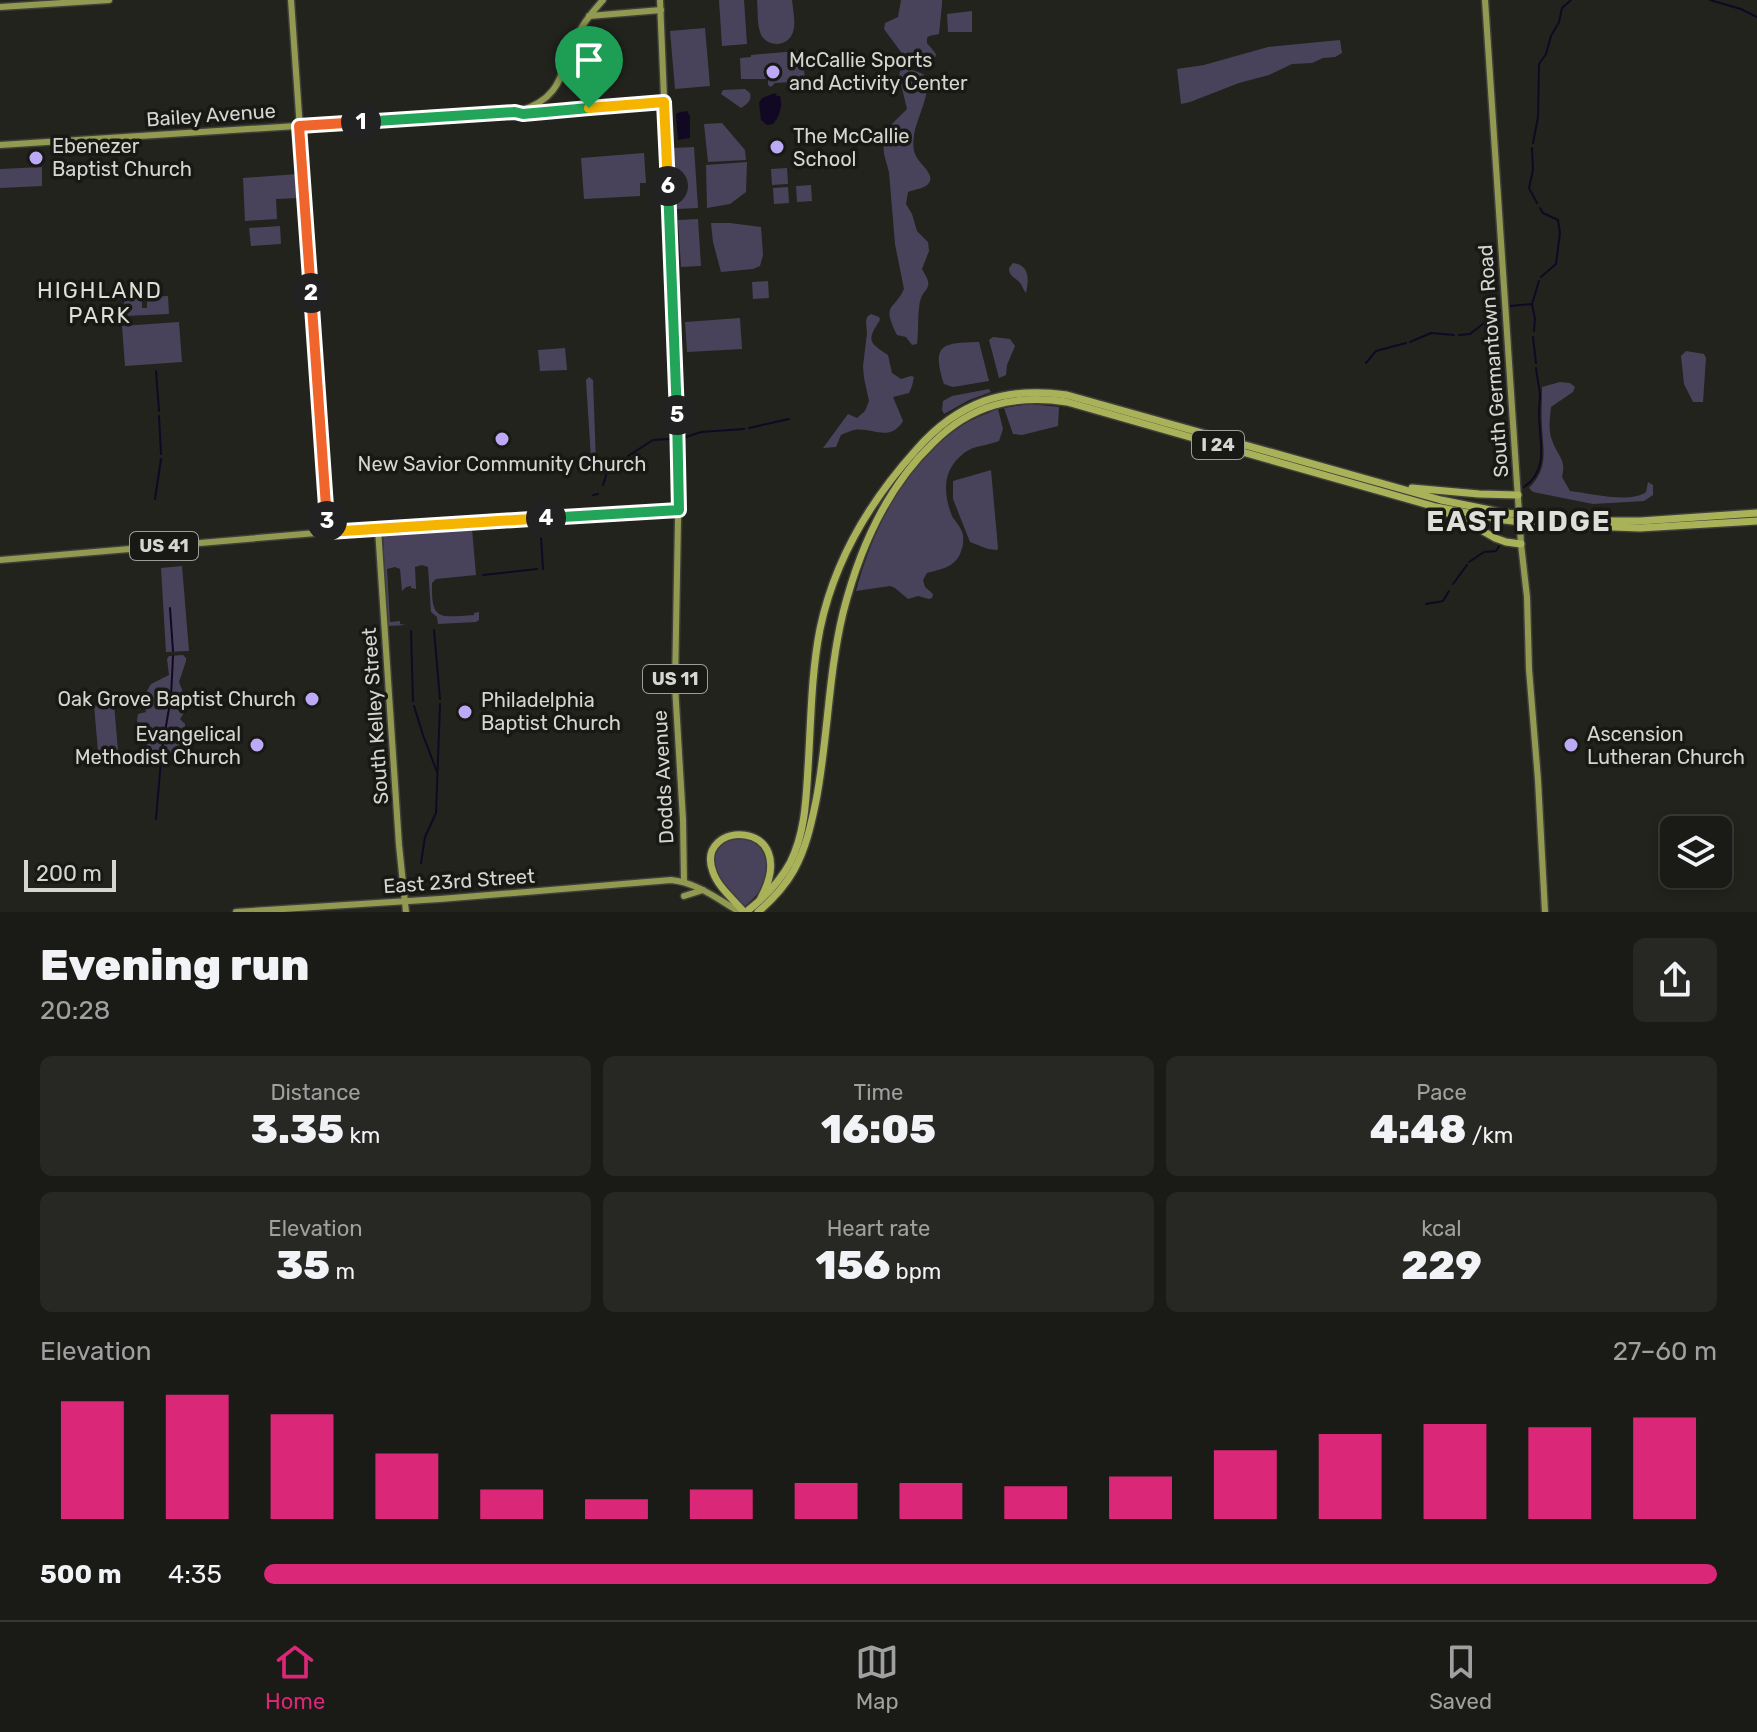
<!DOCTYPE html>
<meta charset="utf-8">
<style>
:root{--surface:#1a1a16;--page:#272723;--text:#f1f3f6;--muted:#9fa1a1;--line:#383835;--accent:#db2777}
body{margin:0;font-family:Rubik,sans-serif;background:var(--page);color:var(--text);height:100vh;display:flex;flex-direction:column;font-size:30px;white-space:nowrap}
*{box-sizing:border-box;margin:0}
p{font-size:26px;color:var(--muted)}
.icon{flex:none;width:44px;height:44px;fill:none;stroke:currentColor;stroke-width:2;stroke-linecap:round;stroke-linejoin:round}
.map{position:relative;height:912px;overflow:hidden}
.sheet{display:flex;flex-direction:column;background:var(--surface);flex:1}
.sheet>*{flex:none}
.fabs{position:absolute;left:1660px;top:816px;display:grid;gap:16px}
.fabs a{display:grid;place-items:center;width:72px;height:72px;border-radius:12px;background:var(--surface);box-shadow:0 4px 12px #0003,0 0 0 2px var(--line);font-size:40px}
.scale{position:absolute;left:24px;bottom:20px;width:92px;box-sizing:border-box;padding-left:8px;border:4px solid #d5d5d2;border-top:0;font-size:22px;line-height:28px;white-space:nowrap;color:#d5d5d2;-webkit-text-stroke:6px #181914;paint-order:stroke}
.pin{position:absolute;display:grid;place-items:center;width:68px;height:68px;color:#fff;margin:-82px -34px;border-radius:50% 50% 50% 0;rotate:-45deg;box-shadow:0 0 8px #0007}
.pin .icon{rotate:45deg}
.km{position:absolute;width:40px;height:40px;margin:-20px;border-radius:50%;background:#222;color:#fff;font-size:22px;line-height:40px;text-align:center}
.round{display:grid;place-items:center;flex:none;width:84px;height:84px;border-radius:12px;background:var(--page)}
.summary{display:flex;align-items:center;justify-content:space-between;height:136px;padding:0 40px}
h1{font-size:44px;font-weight:800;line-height:60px}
.figures{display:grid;grid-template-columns:repeat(3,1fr);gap:12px;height:136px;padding:8px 40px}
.figures div{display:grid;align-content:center;border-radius:12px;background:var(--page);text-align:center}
.figures b{font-size:40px;font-weight:800}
.figures small{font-size:22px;font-weight:400}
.figures p{font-size:22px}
.chart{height:224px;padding:16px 40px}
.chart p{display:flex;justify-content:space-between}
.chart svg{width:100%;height:144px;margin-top:8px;stroke:var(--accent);stroke-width:6}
ul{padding:0 40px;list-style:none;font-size:26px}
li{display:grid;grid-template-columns:128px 96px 1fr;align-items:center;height:60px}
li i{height:20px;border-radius:10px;background:var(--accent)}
.dock{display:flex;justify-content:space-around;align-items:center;height:112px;border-top:2px solid var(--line);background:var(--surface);font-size:22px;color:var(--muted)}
.dock a{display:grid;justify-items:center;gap:4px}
.dock .selected{color:var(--accent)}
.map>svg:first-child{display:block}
.green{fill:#48435a}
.water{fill:#110923}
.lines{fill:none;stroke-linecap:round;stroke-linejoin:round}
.stream{stroke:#110923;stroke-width:2}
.major-casing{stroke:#3f3f3a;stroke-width:9}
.highway-casing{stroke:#3f3f3a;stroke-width:10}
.major{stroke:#929951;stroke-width:6}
.highway{stroke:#a9b159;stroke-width:7}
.highway-bridge-casing{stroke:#3f3f3a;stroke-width:10;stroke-linecap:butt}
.highway-bridge{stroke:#a9b159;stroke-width:7}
.split-1-casing{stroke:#fff;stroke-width:16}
.split-2-casing{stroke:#fff;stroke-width:16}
.split-3-casing{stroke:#fff;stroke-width:16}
.split-4-casing{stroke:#fff;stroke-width:16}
.split-5-casing{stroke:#fff;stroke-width:16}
.split-6-casing{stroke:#fff;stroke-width:16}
.split-7-casing{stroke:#fff;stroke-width:16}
.split-1{stroke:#22a559;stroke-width:10}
.split-2{stroke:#f0652b;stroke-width:10}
.split-3{stroke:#f0652b;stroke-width:10}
.split-4{stroke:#f5b400;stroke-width:10}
.split-5{stroke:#22a559;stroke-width:10}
.split-6{stroke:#22a559;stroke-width:10}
.split-7{stroke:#f5b400;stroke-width:10}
.poi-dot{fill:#bcaaf6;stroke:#181914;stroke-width:3}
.labels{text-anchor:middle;stroke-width:7;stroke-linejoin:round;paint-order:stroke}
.shield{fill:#181914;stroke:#9c9d99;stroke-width:2}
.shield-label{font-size:18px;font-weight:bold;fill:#d5d5d2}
.poi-label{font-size:20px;fill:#d5d5d2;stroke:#181914;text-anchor:start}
.street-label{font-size:20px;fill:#d5d5d2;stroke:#181914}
.neighbourhood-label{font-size:22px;letter-spacing:2px;fill:#dedfd8;stroke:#181914}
.district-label{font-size:28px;font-weight:bold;letter-spacing:2px;fill:#dedfd8;stroke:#181914}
</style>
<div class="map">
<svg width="1757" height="912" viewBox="0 0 1757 912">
<rect width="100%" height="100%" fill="#22231d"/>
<g class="green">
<path d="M 719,0 L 744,0 L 747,44 L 722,46 Z"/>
<path d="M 757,0 L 792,0 C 793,10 796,23 793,32 C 788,48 765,48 760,32 C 757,22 758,10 757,0 Z"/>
<path d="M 901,0 L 942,0 L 942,4 L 939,34 L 929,36 L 927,38 L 927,43 L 936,54 L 935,58 L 918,56 L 911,58 L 908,64 L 912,70 C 915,71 922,73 924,75 C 935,86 915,121 914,136 C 913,141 913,150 915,154 C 918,163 933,172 930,181 C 927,189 914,189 908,192 L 906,204 L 912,214 L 917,231 L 928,242 L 929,251 L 922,269 C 924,273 927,277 928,281 C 930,288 923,292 921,298 C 917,309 919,331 917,344 L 912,345 L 906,337 L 897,335 C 881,303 894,311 904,289 L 895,244 L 889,172 L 884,154 L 883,138 L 890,126 L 907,109 L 899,76 L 902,62 L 901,52 L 884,29 L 885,23 L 898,17 Z"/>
<path d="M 972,11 L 972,32 L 948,32 L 947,14 Z"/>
<path d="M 705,28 L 710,86 L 675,89 L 670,31 Z"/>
<path d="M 1340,40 L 1342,53 L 1335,57 L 1323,58 L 1312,63 L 1292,64 L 1269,75 L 1239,83 L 1190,102 L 1181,104 L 1177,69 L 1204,65 L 1268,47 Z"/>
<path d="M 797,51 L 799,53 L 800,60 L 797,61 L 797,63 L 803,63 L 805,78 L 801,79 L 801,83 L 794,83 L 793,79 L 792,82 L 775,83 L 771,87 L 768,85 L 768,79 L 741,79 L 740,58 L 751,57 L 751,55 Z"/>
<path d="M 745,89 L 750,93 C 752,101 747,104 741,108 L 721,94 L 723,90 Z"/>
<path d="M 722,123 L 745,150 L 746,160 L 708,162 L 704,124 Z"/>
<path d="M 694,147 L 698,208 L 676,209 L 673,148 Z"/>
<path d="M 644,153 L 646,183 L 640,183 L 640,196 L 584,199 L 581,158 Z"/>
<path d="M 747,162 L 746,192 L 730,204 L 707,208 L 706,165 Z"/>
<path d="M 42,167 L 42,186 L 0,188 L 0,169 Z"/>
<path d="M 787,168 L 788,184 L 772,185 L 771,169 Z"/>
<path d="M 298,174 L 300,198 L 276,199 L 277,219 L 245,221 L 243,178 Z"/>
<path d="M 811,185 L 812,201 L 797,202 L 796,186 Z"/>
<path d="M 788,187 L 789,203 L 774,204 L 773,188 Z"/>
<path d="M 698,219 L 701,266 L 681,267 L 678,220 Z"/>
<path d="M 711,223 L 730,223 L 761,227 L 763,255 L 760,266 L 753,269 L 721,272 L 713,242 Z"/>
<path d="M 280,226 L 281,244 L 251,246 L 249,228 Z"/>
<path d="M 1013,263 C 1030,265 1029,280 1026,293 C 1024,291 1023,288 1022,286 C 1018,277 1009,279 1009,268 Z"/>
<path d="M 768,281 L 769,298 L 753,299 L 752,282 Z"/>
<path d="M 168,296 L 169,314 L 125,316 L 124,301 L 126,299 L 142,298 L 142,308 L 147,308 L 147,297 Z"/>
<path d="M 871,314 L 879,317 L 880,320 C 867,340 868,342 888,355 L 892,373 L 901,379 L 911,376 L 914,377 L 912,386 L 909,393 L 893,397 L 903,421 C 890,443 872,427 854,430 C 850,431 845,433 841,435 L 836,447 L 823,448 L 848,414 L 857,418 L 865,411 L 869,401 L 864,378 L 863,366 L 867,333 L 866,322 L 867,317 Z"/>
<path d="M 740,318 L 742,349 L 687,352 L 685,322 Z"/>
<path d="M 179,322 L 182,362 L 125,366 L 122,326 Z"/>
<path d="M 993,337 L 1010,339 L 1015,346 L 1007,365 L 1006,375 L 999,378 L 989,340 Z"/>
<path d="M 979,342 L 989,381 L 953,387 L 944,384 C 931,343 943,343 979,342 Z"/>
<path d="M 565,348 L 567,370 L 540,371 L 538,350 Z"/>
<path d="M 1686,351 L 1704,354 L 1706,358 L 1703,402 L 1693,402 L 1684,384 L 1681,356 Z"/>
<path d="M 589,377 L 593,380 L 596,463 L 592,462 L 591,459 L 586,380 Z"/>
<path d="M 1560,382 L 1570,383 L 1575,387 L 1573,392 L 1551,407 C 1550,418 1548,430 1552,440 C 1557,456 1567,459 1562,477 L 1570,491 C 1590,493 1630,504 1646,492 L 1648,482 L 1653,485 L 1653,495 L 1644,501 L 1593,504 L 1533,492 L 1529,488 C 1549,468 1543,451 1542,426 C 1541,413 1542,400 1542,387 Z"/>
<path d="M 989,389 L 991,392 L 969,400 L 944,414 L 942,410 L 943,401 L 952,396 Z"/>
<path d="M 1030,404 L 1059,407 L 1058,426 L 1022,435 L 1013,434 L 1004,408 Z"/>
<path d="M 998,409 L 1003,429 L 999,441 C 987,446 974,445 964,453 C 942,470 943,493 952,516 C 955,521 960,526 962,532 C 964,536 963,540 963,544 C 959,566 946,568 927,573 L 923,580 L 925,587 L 933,594 L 932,598 L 929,599 L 918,596 L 908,599 L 895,588 L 890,586 L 856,591 C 873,527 907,461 963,425 C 974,418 986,414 998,409 Z"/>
<path d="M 991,470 L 998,548 L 997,550 L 988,549 L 970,542 L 953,499 L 953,481 Z"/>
<path d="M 469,528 L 472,529 L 476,575 L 436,579 L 432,583 C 431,622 440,617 474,615 L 474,613 L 479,612 L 479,620 L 476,622 L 438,624 L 437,617 L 431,612 L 428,567 L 422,565 L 415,567 L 416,589 L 411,588 L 411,586 L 406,587 L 402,591 L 400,569 L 395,567 L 387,569 L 390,622 L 400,621 L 400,624 L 406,625 L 387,626 L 383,533 Z"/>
<path d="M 182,566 L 189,651 L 166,652 L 161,568 Z"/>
<path d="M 183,655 L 186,658 L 186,661 L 179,682 L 187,703 L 186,710 L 180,719 L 185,724 L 185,738 L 183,743 L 191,751 L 190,753 L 156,755 L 148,749 L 143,731 L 138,727 L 137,720 L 138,714 L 146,712 L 145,707 L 140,703 L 151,684 L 169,675 L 167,659 L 169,656 Z"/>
<path d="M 114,704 L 119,762 L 99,763 L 94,705 Z"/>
<path d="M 735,836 L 757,841 C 761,847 765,853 767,859 C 772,877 758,896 745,906 C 731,895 702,868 719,847 C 722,843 729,840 735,836 Z"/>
</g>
<g class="water">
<path d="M 775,93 L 777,96 L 780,96 C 783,105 780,116 773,124 L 767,125 L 761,120 L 759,103 L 762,98 Z"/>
<path d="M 687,111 L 690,116 L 690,138 L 678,140 L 676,115 L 677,113 Z"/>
</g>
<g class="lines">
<g class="stream">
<path d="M 1710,0 L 1741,9 L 1757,17"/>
<path d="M 1533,143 L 1538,117 L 1539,64 L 1546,54 L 1551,36 L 1559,22 L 1562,8 L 1571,0"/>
<path d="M 1532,148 L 1533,170 L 1529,188 L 1537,203"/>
<path d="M 1540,208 L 1543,213 L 1558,220 L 1560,233 L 1556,264 L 1541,277"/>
<path d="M 1510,306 L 1532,304"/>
<path d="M 1534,331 L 1535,319 L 1532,304 L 1539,281"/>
<path d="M 1459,335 L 1470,334 L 1502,309"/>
<path d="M 1533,337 L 1536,363"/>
<path d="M 1410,342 L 1431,333 L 1454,335"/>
<path d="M 1366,363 L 1376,351 L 1406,343"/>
<path d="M 156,371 L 159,411"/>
<path d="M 159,416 L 161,454"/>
<path d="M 749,428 L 789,419"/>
<path d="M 683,438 L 701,432 L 744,429"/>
<path d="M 628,456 L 653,440 L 669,439"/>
<path d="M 612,463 L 621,458"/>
<path d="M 603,485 L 608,469"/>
<path d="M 1524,487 C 1550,470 1539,440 1539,414 C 1539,408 1540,401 1540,394 C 1539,386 1537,377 1536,368"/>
<path d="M 593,495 L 598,494"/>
<path d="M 155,499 L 161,459"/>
<path d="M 1469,562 L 1484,552 L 1496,551 L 1500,545"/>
<path d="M 543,569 L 540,522 L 567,520"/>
<path d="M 483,575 L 537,569"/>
<path d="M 1453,584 L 1467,565"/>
<path d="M 1426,604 L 1443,601 L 1449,591"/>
<path d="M 170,608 L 173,651"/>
<path d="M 434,630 L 440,699"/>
<path d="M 411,631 L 413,701"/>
<path d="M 414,706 L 423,735 L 437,772"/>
<path d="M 161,755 L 171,697 L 173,656"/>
<path d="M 156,819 L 161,760"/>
<path d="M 421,863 L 425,837 L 436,813 L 440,704"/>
</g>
<g class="major-casing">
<g id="major">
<path d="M 291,0 L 328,532"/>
<path d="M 660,0 L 679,464 L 675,686 L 683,820 L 684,882"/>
<path d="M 1485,0 L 1521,544 L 1527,597 L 1529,669 L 1538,780 L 1545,912"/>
<path d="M 0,7 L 109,0"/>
<path d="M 589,16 L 661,10"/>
<path d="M 520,111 C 561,98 560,75 574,41 C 581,26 592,12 603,0"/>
<path d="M 0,145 L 515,112 L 523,114 L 664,102"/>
<path d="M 378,529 L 399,845 L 406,912"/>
<path d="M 0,560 L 328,532 L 679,510"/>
<path d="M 684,896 L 703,890"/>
<path d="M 236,912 L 440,899 L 671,880 C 696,882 719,900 740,912"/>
</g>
</g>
<g class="highway-casing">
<g id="highway">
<path d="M 1412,488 L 1479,494 L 1518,495"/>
<path d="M 1446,512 L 1467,522 L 1495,538 L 1506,542 L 1521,544"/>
<path d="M 1536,516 L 1610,521 L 1640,521 L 1757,513"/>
<path d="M 1536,524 L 1640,528 L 1757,521"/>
<path d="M 744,912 C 734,900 718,887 713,872 C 693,819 803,818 761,898"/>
<path d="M 746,912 C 764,898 779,883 790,863 C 805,833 806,801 808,768 C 811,722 811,675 820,629 C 834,562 870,501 916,450 C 958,402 1005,386 1067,395 L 1441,500 L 1505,513"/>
<path d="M 758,912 C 772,900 785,886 794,870 C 806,848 811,825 816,801 C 828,739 828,675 843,613 C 859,550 885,489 933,443 C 971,405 1014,394 1067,402 L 1436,507 L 1505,520"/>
</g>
</g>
<use href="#major" class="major"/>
<use href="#highway" class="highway"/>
<g class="highway-bridge-casing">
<g id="highway-bridge">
<path d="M 1505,513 L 1536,516"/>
<path d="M 1505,520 L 1536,524"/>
</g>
</g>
<use href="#highway-bridge" class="highway-bridge"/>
</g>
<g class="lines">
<g class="split-1-casing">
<path id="split-1" d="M 361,122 L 515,112 L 523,114 L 589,108"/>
</g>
<g class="split-2-casing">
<path id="split-2" d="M 311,293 L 299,126 L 361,122"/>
</g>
<g class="split-3-casing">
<path id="split-3" d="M 311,293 L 327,521"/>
</g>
<g class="split-4-casing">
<path id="split-4" d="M 327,521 L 328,532 L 546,518"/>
</g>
<g class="split-5-casing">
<path id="split-5" d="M 546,518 L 679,510 L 677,415"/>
</g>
<g class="split-6-casing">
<path id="split-6" d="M 668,186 L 677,415"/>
</g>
<g class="split-7-casing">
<path id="split-7" d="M 589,108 L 664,102 L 668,186"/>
</g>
<use href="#split-1" class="split-1"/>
<use href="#split-2" class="split-2"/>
<use href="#split-3" class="split-3"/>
<use href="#split-4" class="split-4"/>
<use href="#split-5" class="split-5"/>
<use href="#split-6" class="split-6"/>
<use href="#split-7" class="split-7"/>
</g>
<g class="poi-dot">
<circle cx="773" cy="72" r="8"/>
<circle cx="777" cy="147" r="8"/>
<circle cx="36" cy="158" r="8"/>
<circle cx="502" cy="439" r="8"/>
<circle cx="312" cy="699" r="8"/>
<circle cx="465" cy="712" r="8"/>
<circle cx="257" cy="745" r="8"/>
<circle cx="1571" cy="745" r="8"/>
</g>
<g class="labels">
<g class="shield">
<rect x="1192" y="431" width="52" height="28" rx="6"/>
<rect x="130" y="532" width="68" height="28" rx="6"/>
<rect x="643" y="665" width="64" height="28" rx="6"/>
</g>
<g class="shield-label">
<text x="1218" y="451">I 24</text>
<text x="164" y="552">US 41</text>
<text x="675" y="685">US 11</text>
</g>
<g class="poi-label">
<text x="789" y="67">McCallie Sports<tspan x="789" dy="23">and Activity Center</tspan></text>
<text x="793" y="143">The McCallie<tspan x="793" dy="23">School</tspan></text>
<text x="52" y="153">Ebenezer<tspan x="52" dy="23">Baptist Church</tspan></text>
<text x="502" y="471" text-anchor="middle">New Savior Community Church</text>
<text x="296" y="706" text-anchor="end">Oak Grove Baptist Church</text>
<text x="481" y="707">Philadelphia<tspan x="481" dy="23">Baptist Church</tspan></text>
<text x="241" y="741" text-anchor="end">Evangelical<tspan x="241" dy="23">Methodist Church</tspan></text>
<text x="1587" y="741">Ascension<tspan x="1587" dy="23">Lutheran Church</tspan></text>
</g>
<g class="street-label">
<text transform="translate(211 115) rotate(-4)" y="7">Bailey Avenue</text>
<text transform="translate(1493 361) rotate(-94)" y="7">South Germantown Road</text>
<text transform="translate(375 716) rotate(-94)" y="7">South Kelley Street</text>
<text transform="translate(663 777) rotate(-93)" y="7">Dodds Avenue</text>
<text transform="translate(459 881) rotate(-4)" y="7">East 23rd Street</text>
</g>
<g class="neighbourhood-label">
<text x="100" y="298">HIGHLAND<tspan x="100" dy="25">PARK</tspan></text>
</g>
<g class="district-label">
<text x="1519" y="531">EAST RIDGE</text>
</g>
</g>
</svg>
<div class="fabs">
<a><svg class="icon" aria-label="layers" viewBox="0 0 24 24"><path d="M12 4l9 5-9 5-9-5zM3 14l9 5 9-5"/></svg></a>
</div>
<div class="scale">200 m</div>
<div class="pin" style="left:589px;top:108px;background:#1e9e55"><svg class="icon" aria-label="arrive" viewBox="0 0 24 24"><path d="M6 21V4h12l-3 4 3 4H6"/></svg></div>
<b class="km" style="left:361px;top:122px">1</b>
<b class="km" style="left:311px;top:293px">2</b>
<b class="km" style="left:327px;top:521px">3</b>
<b class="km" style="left:546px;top:518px">4</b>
<b class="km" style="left:677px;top:415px">5</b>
<b class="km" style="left:668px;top:186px">6</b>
</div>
<section class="sheet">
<div class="summary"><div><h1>Evening run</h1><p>20:28</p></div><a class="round"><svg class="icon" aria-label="share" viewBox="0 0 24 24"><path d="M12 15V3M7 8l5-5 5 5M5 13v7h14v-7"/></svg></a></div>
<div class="figures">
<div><p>Distance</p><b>3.35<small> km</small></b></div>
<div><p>Time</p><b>16:05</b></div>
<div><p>Pace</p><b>4:48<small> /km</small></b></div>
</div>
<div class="figures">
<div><p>Elevation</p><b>35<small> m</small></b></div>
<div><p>Heart rate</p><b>156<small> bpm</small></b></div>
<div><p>kcal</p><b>229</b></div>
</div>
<div class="chart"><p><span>Elevation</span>27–60 m</p>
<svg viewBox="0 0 160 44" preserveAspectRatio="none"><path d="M5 44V8M15 44V6M25 44V12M35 44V24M45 44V35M55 44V38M65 44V35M75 44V33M85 44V33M95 44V34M105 44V31M115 44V23M125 44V18M135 44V15M145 44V16M155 44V13"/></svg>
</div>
<ul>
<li><b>500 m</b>4:35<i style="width:100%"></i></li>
</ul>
</section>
<nav class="dock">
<a class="selected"><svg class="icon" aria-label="home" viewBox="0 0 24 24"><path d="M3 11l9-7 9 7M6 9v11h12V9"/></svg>Home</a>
<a><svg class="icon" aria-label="map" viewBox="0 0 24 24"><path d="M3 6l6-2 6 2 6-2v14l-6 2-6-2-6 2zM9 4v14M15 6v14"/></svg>Map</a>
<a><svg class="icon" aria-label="saved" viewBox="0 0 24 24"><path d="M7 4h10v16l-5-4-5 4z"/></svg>Saved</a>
</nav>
